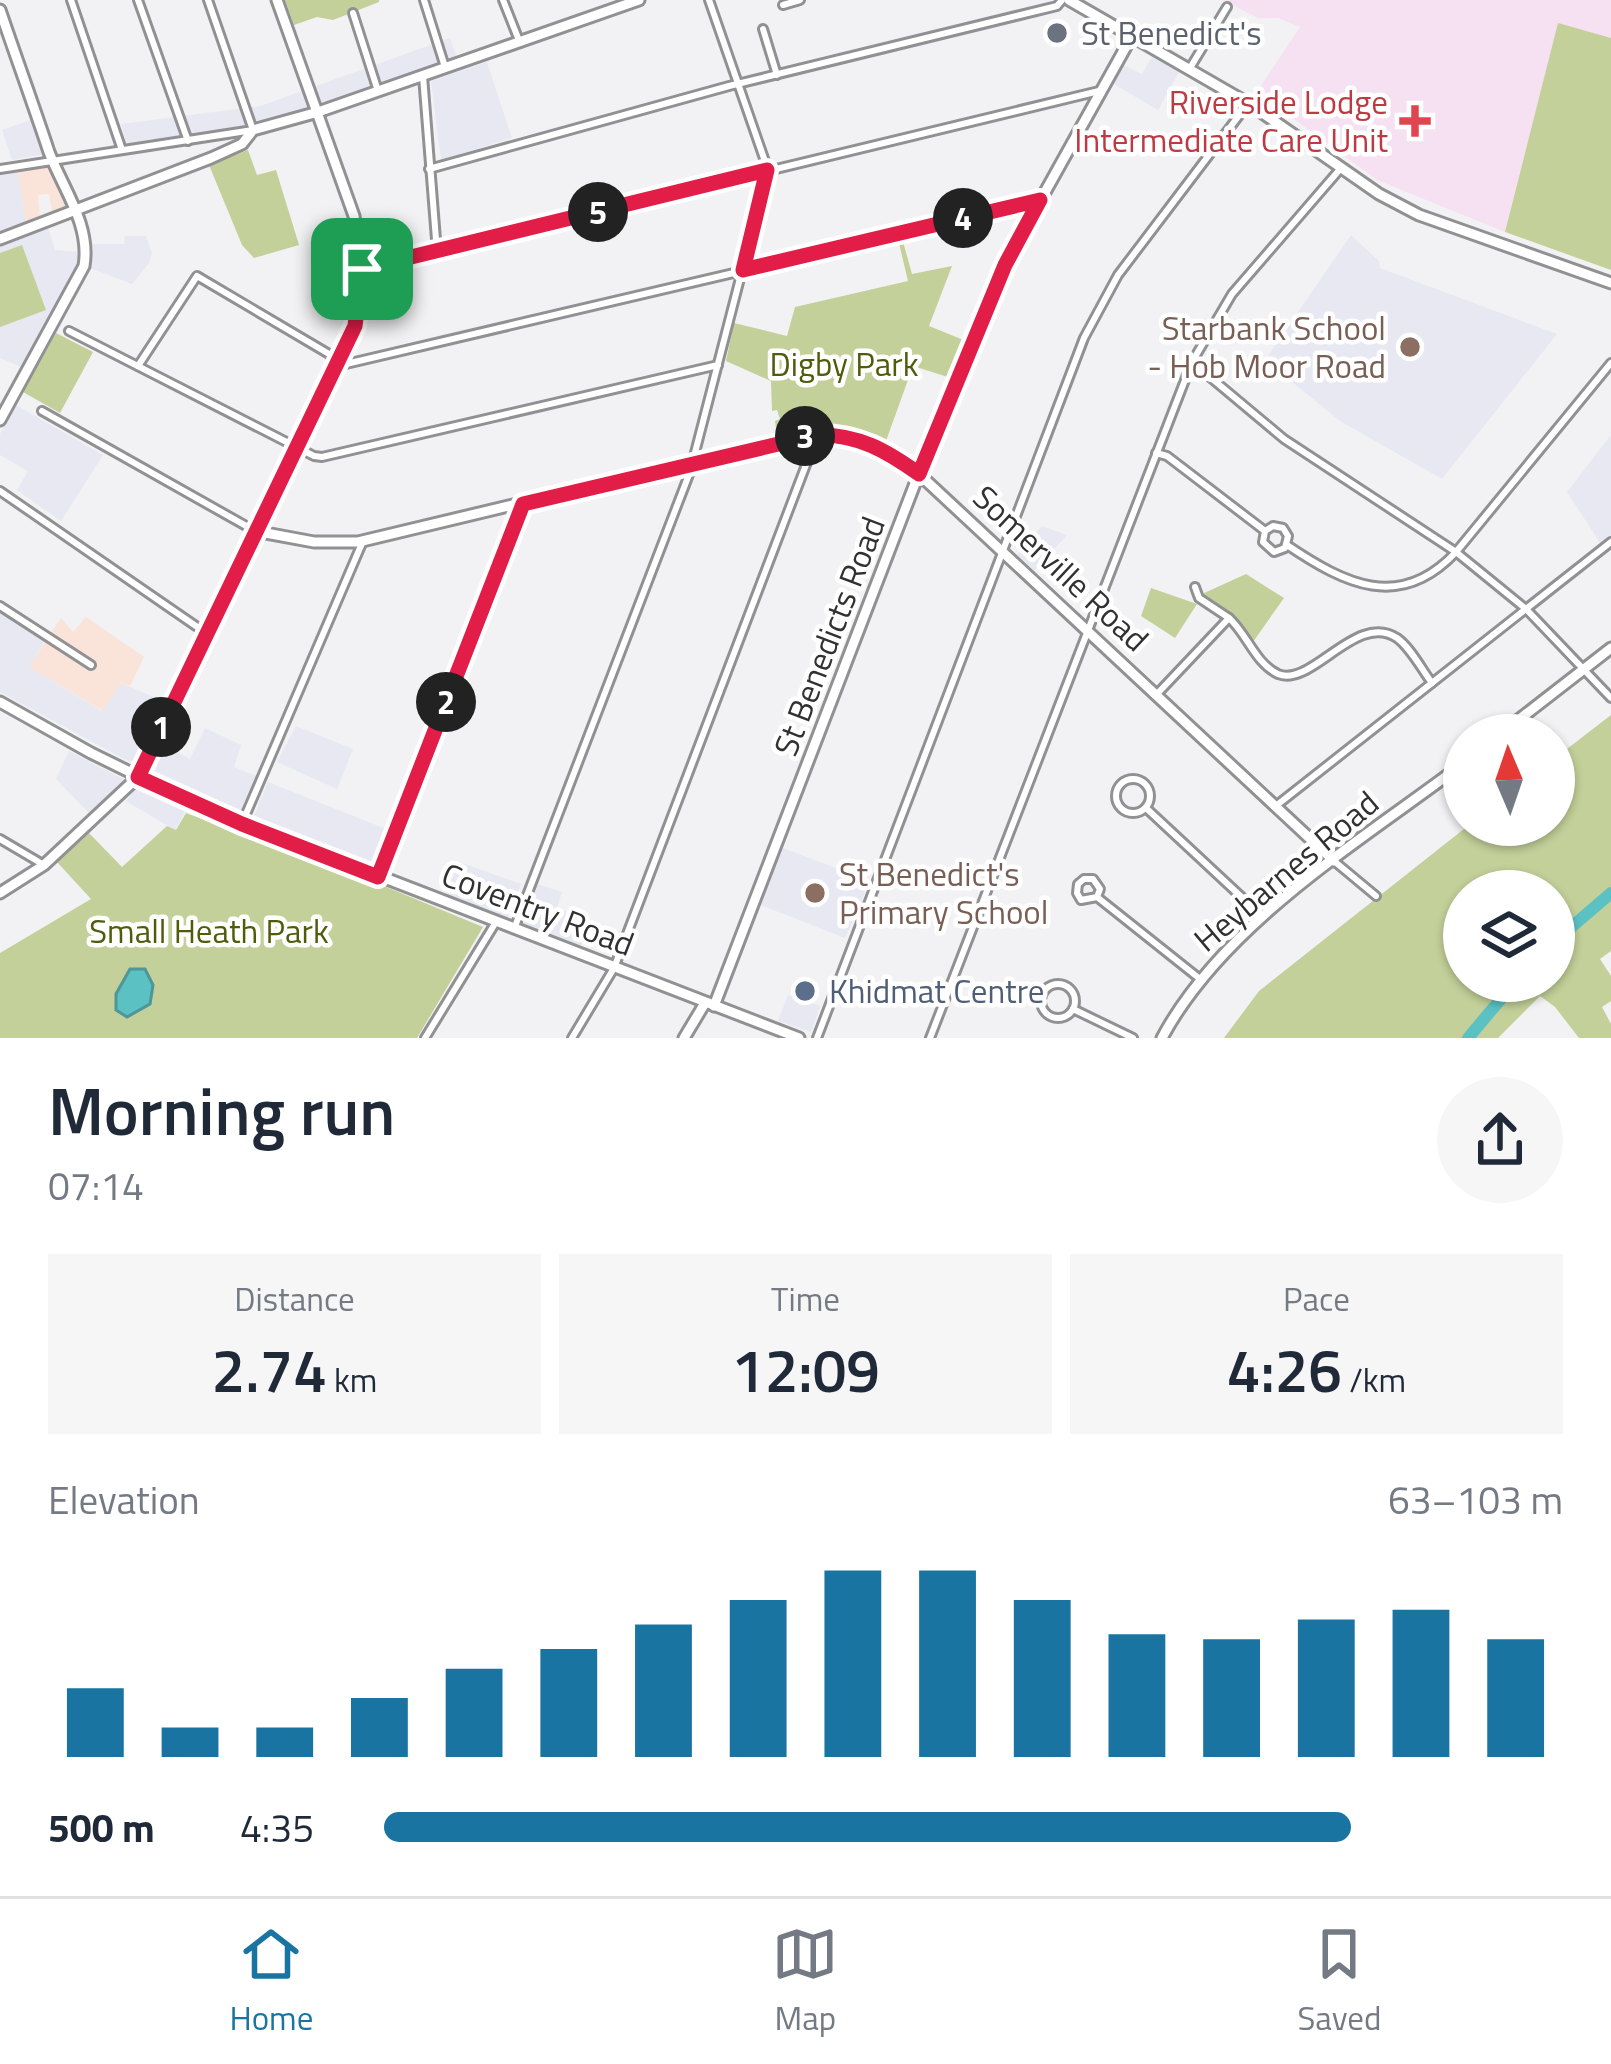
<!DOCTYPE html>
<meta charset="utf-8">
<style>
:root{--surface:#fff;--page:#f6f6f7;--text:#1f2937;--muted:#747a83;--line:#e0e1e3;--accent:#1974a2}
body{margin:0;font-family:"Titillium Web",sans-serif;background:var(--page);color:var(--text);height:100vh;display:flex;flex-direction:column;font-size:45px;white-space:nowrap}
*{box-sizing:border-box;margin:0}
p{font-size:39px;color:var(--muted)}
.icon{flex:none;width:66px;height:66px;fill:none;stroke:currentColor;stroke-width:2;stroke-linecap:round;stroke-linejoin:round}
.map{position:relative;height:1038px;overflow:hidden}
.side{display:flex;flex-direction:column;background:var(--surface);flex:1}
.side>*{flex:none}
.needle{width:78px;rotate:358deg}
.buttons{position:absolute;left:1443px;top:714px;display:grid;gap:24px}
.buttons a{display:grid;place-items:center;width:132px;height:132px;border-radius:50%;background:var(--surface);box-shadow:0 3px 9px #0004;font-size:60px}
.pin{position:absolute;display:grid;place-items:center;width:102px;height:102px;color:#fff;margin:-51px;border-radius:24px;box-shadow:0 6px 18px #0006}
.km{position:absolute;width:60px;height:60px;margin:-30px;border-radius:50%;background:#222;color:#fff;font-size:33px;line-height:60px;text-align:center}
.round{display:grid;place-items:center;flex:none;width:126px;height:126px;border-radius:63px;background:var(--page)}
.head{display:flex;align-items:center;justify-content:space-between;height:204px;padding:0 48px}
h1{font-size:66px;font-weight:600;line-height:90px}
.figures{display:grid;grid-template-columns:repeat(3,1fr);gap:18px;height:204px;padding:12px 48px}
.figures div{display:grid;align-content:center;border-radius:0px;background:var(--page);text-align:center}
.figures b{font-size:60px;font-weight:600}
.figures small{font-size:33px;font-weight:400}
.figures p{font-size:33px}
.chart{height:336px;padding:24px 48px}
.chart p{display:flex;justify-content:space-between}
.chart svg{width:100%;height:216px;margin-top:12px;stroke:var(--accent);stroke-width:6}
ul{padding:0 48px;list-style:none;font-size:39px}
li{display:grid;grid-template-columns:192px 144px 1fr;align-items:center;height:90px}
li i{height:30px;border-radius:15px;background:var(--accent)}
.menu{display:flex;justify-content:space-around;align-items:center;height:168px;border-top:3px solid var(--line);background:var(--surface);font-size:33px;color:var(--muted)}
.menu a{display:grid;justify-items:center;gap:6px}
.menu .selected{color:var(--accent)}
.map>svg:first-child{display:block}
.built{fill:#e7e8f2}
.industrial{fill:#fae3d8}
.medical{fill:#f5e1f1}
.green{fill:#c3d099;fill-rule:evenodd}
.water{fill:#5bc1c3;stroke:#4e9698;stroke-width:3}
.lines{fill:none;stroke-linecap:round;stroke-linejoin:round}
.river{stroke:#5bc1c3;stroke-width:12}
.street-casing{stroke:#919193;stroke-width:12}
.secondary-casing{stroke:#919193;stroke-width:15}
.street{stroke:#fff;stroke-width:6}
.secondary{stroke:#fff;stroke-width:9}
.route-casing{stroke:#fff;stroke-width:24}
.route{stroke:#e11d48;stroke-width:15}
.worship-dot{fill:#6b7280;stroke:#fff;stroke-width:4.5}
.health-dot{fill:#e0444e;stroke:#fff;stroke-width:4.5}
.education-dot{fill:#8d6e63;stroke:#fff;stroke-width:4.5}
.service-dot{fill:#5c6f8a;stroke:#fff;stroke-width:4.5}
.labels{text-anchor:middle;stroke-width:9;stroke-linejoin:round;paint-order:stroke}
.worship-label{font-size:33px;fill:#5b616d;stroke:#fff;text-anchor:start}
.health-label{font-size:33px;fill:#be3a42;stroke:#fff;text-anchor:end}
.education-label{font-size:33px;fill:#785e54;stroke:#fff;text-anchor:end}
.park-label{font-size:33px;fill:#505c0c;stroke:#fff}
.street-label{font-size:33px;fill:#313132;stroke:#fff}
.service-label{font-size:33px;fill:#4e5e75;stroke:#fff;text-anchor:start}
</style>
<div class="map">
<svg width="1611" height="1038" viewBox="0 0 1611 1038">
<rect width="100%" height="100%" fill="#f2f2f4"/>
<g class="built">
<path d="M 450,38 L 457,58 L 312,110 L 244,130 L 127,146 L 121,124 L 260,106 Z"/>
<path d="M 1152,57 L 1179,72 L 1158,110 L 1112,83 L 1123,65 L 1142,74 Z"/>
<path d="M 487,62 L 512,138 L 441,160 L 431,81 Z"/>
<path d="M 31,120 L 45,154 L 12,160 L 2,130 Z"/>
<path d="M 18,171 L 26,222 L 0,232 L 0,174 Z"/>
<path d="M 47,225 L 55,250 L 80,252 L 79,260 L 23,368 L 0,358 L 0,244 Z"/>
<path d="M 1351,235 L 1379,261 L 1380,268 L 1557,334 L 1442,479 L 1340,421 L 1265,360 Z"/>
<path d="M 125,236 L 146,236 L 152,253 L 149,263 L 132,284 L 90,268 L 93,244 L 124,244 Z"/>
<path d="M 16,405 L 103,455 L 61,521 L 17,490 L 28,471 L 0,455 L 0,434 Z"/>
<path d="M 1611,435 L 1611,536 L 1601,544 L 1567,492 Z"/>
<path d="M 1042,526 L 1067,535 L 1034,571 L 1017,555 Z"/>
<path d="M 0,612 L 45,641 L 29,667 L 102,711 L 121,683 L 163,701 L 138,758 L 132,762 L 124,759 L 0,692 Z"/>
<path d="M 296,726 L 353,749 L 337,789 L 277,762 Z"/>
<path d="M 205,728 L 241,745 L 234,767 L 256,776 L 240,813 L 146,770 L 160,743 L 190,759 Z"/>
<path d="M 69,751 L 125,780 L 92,816 L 56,779 Z"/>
<path d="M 268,782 L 391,831 L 375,870 L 253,818 Z"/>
<path d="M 139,785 L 186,810 L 175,830 L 126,801 Z"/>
<path d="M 783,848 L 870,881 L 845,938 L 761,905 Z"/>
<path d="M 459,862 L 521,884 L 507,919 L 446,894 Z"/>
<path d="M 537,884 L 562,892 L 557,908 L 591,920 L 581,946 L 522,925 Z"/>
<path d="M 788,995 L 820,1006 L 811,1032 L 778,1021 Z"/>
</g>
<g class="industrial">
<path d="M 47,167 L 66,206 L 52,212 L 49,194 L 38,195 L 40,217 L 26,222 L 18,171 Z"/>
<path d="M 86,617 L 144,657 L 130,686 L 121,683 L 103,711 L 29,667 L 61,618 L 73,632 Z"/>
</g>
<path class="medical" d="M 1223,0 L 1611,0 L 1611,38 L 1558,24 L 1505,232 L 1377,180 L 1257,92 L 1300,27 L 1278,18 L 1258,18 Z"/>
<g class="green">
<path d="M 285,0 L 379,0 L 379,2 L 333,20 L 317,17 L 294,25 Z"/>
<path d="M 1558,23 L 1611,38 L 1611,270 L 1505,232 Z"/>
<path d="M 248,150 L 257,175 L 276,170 L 299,245 L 254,258 L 242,245 L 209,165 Z"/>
<path d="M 902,238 L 912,274 L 952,266 L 929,326 L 966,341 L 951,378 L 913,366 L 886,441 C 850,422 816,429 777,435 L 775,421 L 780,419 L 777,410 L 772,411 L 771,381 L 726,361 L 734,323 L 787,336 L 795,307 L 908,281 L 898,239 Z"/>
<path d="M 22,245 L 46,310 L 0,327 L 0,253 Z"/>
<path d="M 56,333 L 93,352 L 60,413 L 23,392 Z"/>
<path d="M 1246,574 L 1284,598 L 1253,642 L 1239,622 L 1202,594 Z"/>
<path d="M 1151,588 L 1197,604 L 1175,638 L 1141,616 Z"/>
<path d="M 1611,715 L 1611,951 L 1600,959 L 1611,976 L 1611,1001 L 1602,1007 L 1611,1024 L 1611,1038 L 1579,1038 L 1555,1007 L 1540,996 L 1498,1038 L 1224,1038 L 1259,991 L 1469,825 L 1554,825 L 1554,759 ZM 1464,891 L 1554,891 L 1554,981 L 1464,981 Z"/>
<path d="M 186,813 L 379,884 L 483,927 L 417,1038 L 0,1038 L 0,953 L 91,899 L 57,862 L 89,833 L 122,867 L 167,826 L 176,830 Z"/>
</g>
<path class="water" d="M 130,969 L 145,969 L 153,985 L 150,1004 L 127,1017 L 116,1010 L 116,994 Z"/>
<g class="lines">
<g class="river">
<path d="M 1554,942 L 1611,893"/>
<path d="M 1468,1038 L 1516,981"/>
</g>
<g class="street-casing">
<g id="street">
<path d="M 71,0 L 122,150"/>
<path d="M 138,0 L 188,141"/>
<path d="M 424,0 L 445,67"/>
<path d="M 503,0 L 520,43"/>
<path d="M 783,5 L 800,0"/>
<path d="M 353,13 L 378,91"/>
<path d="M 763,29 L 777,75"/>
<path d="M 1190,68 L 1227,7"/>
<path d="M 423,76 L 437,252"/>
<path d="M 0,169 L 253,130 L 208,0"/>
<path d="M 429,169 L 729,86 L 1057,6 L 1062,0"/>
<path d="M 362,269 L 1099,91"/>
<path d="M 69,331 L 314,456 L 322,457 L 718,365"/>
<path d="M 1192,362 L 1284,439 L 1456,552 L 1526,609 L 1611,698"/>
<path d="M 138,366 L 197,276 L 346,364 L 1040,201"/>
<path d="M 42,411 L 255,531"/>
<path d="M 1156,453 L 1167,456 L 1265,531 L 1273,526 L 1283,528 L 1288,536 L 1285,548 L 1274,552 L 1263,542 L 1265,531"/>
<path d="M 0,491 L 206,633"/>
<path d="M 1287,545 C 1345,584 1400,612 1456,552 L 1611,363"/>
<path d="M 1195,587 L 1199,598 L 1229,618"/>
<path d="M 0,606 L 91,665"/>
<path d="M 1157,694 L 1229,618 C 1247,634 1255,663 1278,674 C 1312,688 1356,611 1397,638 C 1411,648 1422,670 1432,683"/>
<circle cx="1133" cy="796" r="17"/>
<path d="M 1277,805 L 1611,542"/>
<path d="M 1146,808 L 1263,917"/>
<path d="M 243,821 L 363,541"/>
<path d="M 0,839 L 44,865"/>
<path d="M 1334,861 L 1376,896"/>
<path d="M 378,877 L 523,504"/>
<path d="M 1097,897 L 1100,889 L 1093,879 L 1084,879 L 1078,884 L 1077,893 L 1081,900 L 1097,897 L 1200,979"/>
<path d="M 514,929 L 690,472 L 768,170 L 709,0"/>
<circle cx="1058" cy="1001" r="17"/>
<path d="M 1073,1009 L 1133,1038"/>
<path d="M 425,1038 L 496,922"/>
<path d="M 572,1038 L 614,968 L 817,436"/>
<path d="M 817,1038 L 1084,338 L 1118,275 L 1247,105"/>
<path d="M 930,1038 L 1192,362 L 1232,294 L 1341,168"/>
</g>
</g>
<g class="secondary-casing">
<g id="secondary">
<path d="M 1069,0 L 1251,105 L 1379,194 L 1419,215 L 1611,283"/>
<path d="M 0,10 C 16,57 33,104 49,152 C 63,189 91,225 84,266 L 0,420"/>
<path d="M 0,239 L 211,158 L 242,144 L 253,130 L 318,112 L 639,0"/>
<path d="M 255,531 L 314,542 L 358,542 L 797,437 C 847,431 879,445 919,474 L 1334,861"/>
<path d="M 0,702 L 91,753 L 201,807 L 799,1038"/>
<path d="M 1499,735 L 1611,648"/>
<path d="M 0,893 L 44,865 L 138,777 L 355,326 L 362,269 L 354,216 L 277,0"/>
<path d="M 714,1006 L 921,468 L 1005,264 L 1133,34"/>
<path d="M 684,1038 L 705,1003"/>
<path d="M 1162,1038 C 1223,923 1361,841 1464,763"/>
</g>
</g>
<use href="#street" class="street"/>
<use href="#secondary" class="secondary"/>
</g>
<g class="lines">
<g class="route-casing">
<path id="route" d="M 767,170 L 743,270 L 1040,200 L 1005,265 L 919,474 C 887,451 858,434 817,435 L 523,504 L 378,877 L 242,824 L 138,777 L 355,326 L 362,269 Z"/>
</g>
<use href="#route" class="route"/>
</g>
<circle class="worship-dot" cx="1057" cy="33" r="12"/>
<path class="health-dot" d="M1409 103h12v12h12v12h-12v12h-12v-12h-12v-12h12z"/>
<g class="education-dot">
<circle cx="1410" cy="347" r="12"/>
<circle cx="815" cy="893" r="12"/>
</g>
<circle class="service-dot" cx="805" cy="991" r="12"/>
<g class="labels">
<g class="worship-label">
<text x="1081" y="45">St Benedict's</text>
</g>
<g class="health-label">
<text x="1388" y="114">Riverside Lodge<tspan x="1388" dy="38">Intermediate Care Unit</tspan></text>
</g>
<g class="education-label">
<text x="1386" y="340">Starbank School<tspan x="1386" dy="38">- Hob Moor Road</tspan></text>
<text x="839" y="886" text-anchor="start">St Benedict's<tspan x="839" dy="38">Primary School</tspan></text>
</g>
<g class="park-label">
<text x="844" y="376">Digby Park</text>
<text x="209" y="943">Small Heath Park</text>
</g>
<g class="street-label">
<text transform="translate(1061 568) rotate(43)" y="12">Somerville Road</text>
<text transform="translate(829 636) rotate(-69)" y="12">St Benedicts Road</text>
<text transform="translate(1286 871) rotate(-40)" y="12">Heybarnes Road</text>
<text transform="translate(538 909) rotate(21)" y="12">Coventry Road</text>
</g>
<g class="service-label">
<text x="829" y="1003">Khidmat Centre</text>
</g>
</g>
</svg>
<div class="buttons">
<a><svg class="needle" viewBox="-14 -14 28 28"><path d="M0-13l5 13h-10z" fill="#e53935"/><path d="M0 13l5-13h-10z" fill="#747a83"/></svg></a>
<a><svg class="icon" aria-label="layers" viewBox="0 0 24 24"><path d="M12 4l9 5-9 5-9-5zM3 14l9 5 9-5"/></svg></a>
</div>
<div class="pin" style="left:362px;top:269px;background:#1e9e55"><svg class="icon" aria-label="arrive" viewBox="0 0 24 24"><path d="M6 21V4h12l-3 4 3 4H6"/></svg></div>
<b class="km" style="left:161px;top:727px">1</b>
<b class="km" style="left:446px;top:702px">2</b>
<b class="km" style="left:805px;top:436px">3</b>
<b class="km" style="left:963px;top:218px">4</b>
<b class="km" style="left:598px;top:212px">5</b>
</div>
<section class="side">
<div class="head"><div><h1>Morning run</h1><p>07:14</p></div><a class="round"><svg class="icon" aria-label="share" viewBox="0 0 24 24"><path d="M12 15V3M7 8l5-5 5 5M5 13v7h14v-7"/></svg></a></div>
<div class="figures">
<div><p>Distance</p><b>2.74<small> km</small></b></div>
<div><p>Time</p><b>12:09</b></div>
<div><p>Pace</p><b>4:26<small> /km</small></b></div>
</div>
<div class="chart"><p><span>Elevation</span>63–103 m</p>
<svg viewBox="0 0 160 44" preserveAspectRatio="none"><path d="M5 44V30M15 44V38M25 44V38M35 44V32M45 44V26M55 44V22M65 44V17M75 44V12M85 44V6M95 44V6M105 44V12M115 44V19M125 44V20M135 44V16M145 44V14M155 44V20"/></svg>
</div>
<ul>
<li><b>500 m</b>4:35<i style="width:82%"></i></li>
</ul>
</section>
<nav class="menu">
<a class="selected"><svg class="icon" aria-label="home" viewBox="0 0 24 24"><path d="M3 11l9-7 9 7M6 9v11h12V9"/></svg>Home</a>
<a><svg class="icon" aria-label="map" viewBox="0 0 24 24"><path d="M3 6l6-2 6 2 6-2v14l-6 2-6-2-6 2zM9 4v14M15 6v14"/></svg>Map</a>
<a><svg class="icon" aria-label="saved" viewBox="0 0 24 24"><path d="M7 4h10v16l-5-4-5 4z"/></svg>Saved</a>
</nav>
